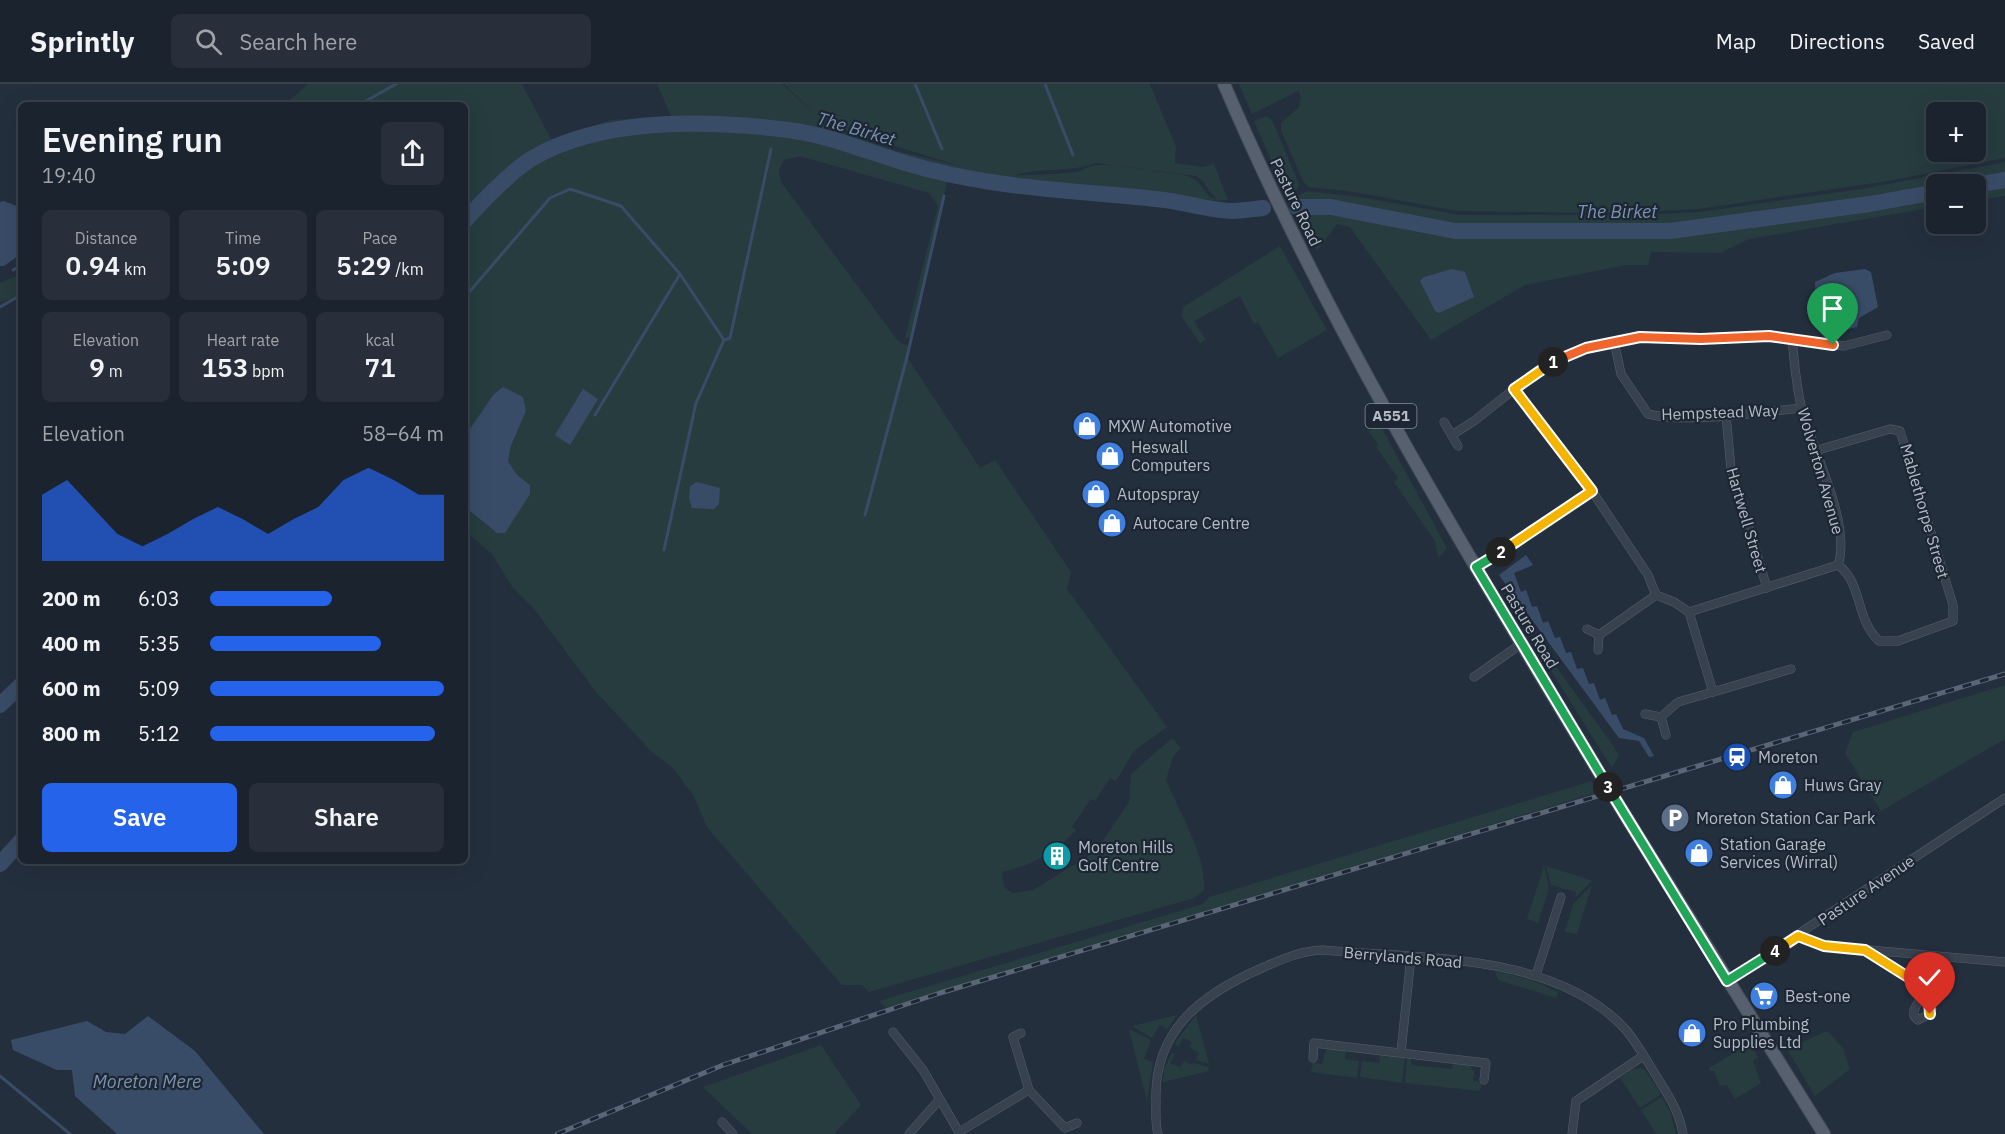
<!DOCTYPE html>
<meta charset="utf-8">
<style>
:root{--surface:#1b232e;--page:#282f3a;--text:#f1f3f6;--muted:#a0a4aa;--line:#39404a;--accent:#2563eb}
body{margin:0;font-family:"IBM Plex Sans",sans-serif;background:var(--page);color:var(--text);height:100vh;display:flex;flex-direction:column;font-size:22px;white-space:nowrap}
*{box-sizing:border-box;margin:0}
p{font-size:20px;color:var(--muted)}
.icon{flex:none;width:33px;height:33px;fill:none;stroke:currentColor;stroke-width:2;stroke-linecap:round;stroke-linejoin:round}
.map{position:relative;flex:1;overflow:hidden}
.details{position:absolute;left:18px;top:18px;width:450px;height:762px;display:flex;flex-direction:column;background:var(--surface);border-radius:9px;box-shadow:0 6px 24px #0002,0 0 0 2px var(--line)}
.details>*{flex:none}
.fabs{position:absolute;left:1926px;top:18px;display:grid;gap:12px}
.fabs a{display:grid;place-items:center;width:60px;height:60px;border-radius:9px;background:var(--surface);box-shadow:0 6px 24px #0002,0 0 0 2px var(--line);font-size:30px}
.pin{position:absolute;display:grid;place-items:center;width:51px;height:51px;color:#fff;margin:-62px -26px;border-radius:50% 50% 50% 0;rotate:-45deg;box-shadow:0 0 6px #0007}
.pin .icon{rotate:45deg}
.km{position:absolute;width:30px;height:30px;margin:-15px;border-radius:50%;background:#222;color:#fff;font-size:16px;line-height:30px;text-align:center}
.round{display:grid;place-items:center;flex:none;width:63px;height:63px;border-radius:9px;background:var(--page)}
.head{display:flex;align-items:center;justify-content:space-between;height:102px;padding:0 24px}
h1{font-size:33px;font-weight:600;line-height:45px}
.stats{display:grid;grid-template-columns:repeat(3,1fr);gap:9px;height:102px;padding:6px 24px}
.stats div{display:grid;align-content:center;border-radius:9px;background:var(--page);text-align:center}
.stats b{font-size:26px;font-weight:600}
.stats small{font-size:16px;font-weight:400}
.stats p{font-size:16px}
.chart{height:168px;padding:12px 24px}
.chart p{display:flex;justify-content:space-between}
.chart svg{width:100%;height:108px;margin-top:6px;fill:var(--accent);opacity:.7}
.cta{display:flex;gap:12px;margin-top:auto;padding:12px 24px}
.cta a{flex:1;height:69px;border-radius:9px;background:var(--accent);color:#fff;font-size:24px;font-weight:600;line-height:69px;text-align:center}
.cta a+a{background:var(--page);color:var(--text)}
ul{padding:0 24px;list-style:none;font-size:20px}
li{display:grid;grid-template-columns:96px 72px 1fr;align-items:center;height:45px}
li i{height:15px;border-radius:8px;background:var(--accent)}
header{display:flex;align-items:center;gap:36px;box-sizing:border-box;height:84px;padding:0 30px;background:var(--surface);border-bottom:2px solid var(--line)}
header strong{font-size:28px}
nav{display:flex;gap:33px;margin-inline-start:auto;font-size:21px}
.search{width:420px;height:54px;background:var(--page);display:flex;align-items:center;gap:15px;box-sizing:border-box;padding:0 21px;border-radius:9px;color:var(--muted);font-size:22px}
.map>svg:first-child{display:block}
.green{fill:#263c3f;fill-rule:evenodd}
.water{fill:#394c67}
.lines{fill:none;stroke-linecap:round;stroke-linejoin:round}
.stream{stroke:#394c67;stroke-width:3}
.river{stroke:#394c67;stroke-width:16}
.minor-casing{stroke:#565f6c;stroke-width:9}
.primary-casing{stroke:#414a57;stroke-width:14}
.minor{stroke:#38414e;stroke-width:8}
.primary{stroke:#56606e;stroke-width:12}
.rail-casing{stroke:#5a6575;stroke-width:5}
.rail{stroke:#1d2633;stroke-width:3;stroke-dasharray:9;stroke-linecap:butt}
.primary-bridge-casing{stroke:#414a57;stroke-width:14;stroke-linecap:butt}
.primary-bridge{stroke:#56606e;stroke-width:12}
.split-1-casing{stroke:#fff;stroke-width:12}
.split-2-casing{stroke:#fff;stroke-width:12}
.split-3-casing{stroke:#fff;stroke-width:12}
.split-4-casing{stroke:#fff;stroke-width:12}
.split-5-casing{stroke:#fff;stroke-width:12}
.split-1{stroke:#f0652b;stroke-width:8}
.split-2{stroke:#f5b400;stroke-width:8}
.split-3{stroke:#22a559;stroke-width:8}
.split-4{stroke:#22a559;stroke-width:8}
.split-5{stroke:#f5b400;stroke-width:8}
.labels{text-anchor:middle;stroke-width:4.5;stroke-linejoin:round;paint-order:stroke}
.shield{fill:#1d2633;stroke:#878f9c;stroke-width:1.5}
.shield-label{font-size:15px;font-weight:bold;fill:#b4bcc9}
.street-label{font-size:16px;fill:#b4bcc9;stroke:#1d2633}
.poi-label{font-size:16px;fill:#b4bcc9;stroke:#1d2633;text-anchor:start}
.water-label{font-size:18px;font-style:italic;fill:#7c92b1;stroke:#1d2633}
</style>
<header>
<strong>Sprintly</strong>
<div class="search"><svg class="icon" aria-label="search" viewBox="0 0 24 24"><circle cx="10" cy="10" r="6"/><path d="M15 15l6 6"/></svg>Search here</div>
<nav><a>Map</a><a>Directions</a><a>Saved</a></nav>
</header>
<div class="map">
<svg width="2005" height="1050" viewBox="0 0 2005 1050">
<rect width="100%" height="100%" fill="#242f3e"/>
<g class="green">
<path d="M 308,0 L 522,0 L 551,55 L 611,36 L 671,32 L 657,0 L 782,0 L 830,44 L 897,67 L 960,82 L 836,44 L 819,34 L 784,0 L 1150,0 L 1176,63 L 1175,79 L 1203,83 L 1214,80 L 1228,116 L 1207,117 L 1134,105 L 1038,99 L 991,92 L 930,80 L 803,43 L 681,36 L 608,43 L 551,60 L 532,71 L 465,131 L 465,21 L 284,21 ZM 1096,79 L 1196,92 C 1206,98 1208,108 1217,115 C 1201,113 1207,93 1177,90 C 1151,87 1123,80 1098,81 C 1090,81 1083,87 1075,88 C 1068,89 1020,92 1015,91 C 1043,83 1069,89 1096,79 Z"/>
<path d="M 1239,0 L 2005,0 L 2005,74 L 1888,97 L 1698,125 L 1610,129 L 1457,127 L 1348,107 L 1308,103 L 1303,97 L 1281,46 L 1281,39 L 1299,23 L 1301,13 L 1298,7 L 1252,30 ZM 1936,28 L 1976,28 L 1976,68 L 1936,68 Z"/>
<path d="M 1267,32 L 1272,36 L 1299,100 L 1297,106 L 1290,113 L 1284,106 L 1254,37 Z"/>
<path d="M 661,41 L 788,46 L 949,90 L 912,254 L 905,254 L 938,122 L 929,109 L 800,72 L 784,76 L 779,87 L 781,98 L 898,257 L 910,263 L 907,273 L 980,384 L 995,376 L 1071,488 L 1067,505 L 1167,643 L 1134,667 L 1116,697 L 1110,694 L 1095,717 L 1091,715 L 1072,743 L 1076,746 C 1056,768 1031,782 1002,788 L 1004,803 L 1012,809 L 1033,806 L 1095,768 L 1129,718 L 1131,690 L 1172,654 L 1181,664 L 1173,673 L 1166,696 C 1179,728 1207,772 1204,806 L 1194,814 L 869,908 L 862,901 L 842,901 L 707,743 L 693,711 L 674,685 L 652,668 L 596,608 L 534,525 L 513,504 L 492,470 L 465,447 L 465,423 L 497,449 L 530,401 L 517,391 L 508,377 L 511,362 L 526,327 L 465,351 L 465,137 C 491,108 524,74 561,59 C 593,47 628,45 661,41 Z"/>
<path d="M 2005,78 L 2005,112 L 1976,117 L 1976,100 L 1936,100 L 1936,123 L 1749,155 L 1720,169 L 1651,168 L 1648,181 L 1626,181 L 1525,201 L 1431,256 L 1350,143 L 1337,140 L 1317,167 L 1292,116 L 1307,107 L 1360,113 L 1460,131 L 1644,131 L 1699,128 L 1861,105 Z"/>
<path d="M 1280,162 L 1327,246 L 1278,274 L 1258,238 L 1254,240 L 1240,212 L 1194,237 L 1206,256 L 1200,259 L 1182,233 L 1183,223 Z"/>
<path d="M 21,190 L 21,213 L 0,218 L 0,199 Z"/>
<path d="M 1380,341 L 1447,464 L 1438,474 L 1435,457 L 1394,398 L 1398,394 L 1376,363 L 1378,361 L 1369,347 Z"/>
<path d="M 1538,566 L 1544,566 L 1612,660 L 1619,671 L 1612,684 Z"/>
<path d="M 2005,601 L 2005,655 L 1881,727 L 1845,669 L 1853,648 Z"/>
<path d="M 1592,697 L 1595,709 L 886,924 L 879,917 L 1203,820 L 1209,813 Z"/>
<path d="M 1544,782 L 1549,804 L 1538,839 L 1527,835 Z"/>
<path d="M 1546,782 L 1591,796 L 1591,798 L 1575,814 L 1576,808 L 1551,801 Z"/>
<path d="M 1592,801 L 1577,850 L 1565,848 L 1573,820 Z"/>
<path d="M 1495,887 L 1531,896 L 1558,908 L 1556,914 L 1498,896 Z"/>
<path d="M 1177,931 L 1168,945 L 1160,941 L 1152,954 L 1132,942 Z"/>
<path d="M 1196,931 L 1209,980 L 1196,976 L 1199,969 L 1190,964 L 1192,958 L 1183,954 L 1178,963 L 1175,959 Z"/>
<path d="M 1129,945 L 1151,956 L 1144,975 L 1153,978 L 1147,1017 Z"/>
<path d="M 1827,947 L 1843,964 L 1850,985 L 1815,1012 L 1787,965 Z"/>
<path d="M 1750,959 L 1758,973 L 1753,977 L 1761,999 L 1735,1015 L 1727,1001 L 1720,1002 L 1714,987 L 1710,987 L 1709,984 Z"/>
<path d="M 821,961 L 861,1021 L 834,1050 L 752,1050 L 703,1003 Z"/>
<path d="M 1326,965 L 1346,966 L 1345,975 L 1359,977 L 1357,994 L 1311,988 L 1313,979 L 1322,980 Z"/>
<path d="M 1172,969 L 1175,970 L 1170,979 L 1180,983 L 1184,977 L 1192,981 L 1194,979 L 1208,983 L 1209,987 L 1163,998 L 1164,985 Z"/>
<path d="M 1380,970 L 1405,973 L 1402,999 L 1360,993 L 1362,977 L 1379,979 Z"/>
<path d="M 1407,973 L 1411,974 L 1411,981 L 1452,985 L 1453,979 L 1470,981 L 1474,988 L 1473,997 L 1482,998 L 1480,1007 L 1405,999 Z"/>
<path d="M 1641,984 L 1646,987 L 1661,1010 L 1640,1024 L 1620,994 L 1633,985 Z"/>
<path d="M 1662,1013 L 1670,1028 L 1676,1050 L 1656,1050 L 1641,1026 Z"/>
</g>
<g class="water">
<path d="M 4,117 L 21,124 L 21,170 L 4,182 L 0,182 L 0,118 Z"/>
<path d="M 1452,185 L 1465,188 L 1474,213 L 1439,229 L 1435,227 L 1420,197 L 1424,193 Z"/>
<path d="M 1865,185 L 1871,188 L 1878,223 L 1859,234 L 1857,243 L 1848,245 L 1820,240 L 1816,235 L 1815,198 L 1835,189 Z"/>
<path d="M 503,303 L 523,313 L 526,327 L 511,362 L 508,377 L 517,391 L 530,401 L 530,410 L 505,449 L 497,449 L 465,423 L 465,352 L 494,310 Z"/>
<path d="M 583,305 L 598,315 L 570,361 L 555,351 Z"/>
<path d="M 697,398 L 720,404 L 719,420 L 714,425 L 692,424 L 689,414 L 690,402 Z"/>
<path d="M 1526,471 L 1533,481 L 1514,489 L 1521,508 L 1526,506 L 1532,523 L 1537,522 L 1543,539 L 1548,537 L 1555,554 L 1560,553 L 1566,569 L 1571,568 L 1577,585 L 1583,584 L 1589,600 L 1594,599 L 1600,616 L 1605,614 L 1612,631 L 1616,630 L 1623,645 L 1644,654 L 1654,672 L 1649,673 L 1639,657 L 1619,654 L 1499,491 Z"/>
<path d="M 148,932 L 195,967 L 264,1050 L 117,1050 L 75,1012 L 72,986 L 57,986 L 13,966 L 11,956 L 87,937 L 106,948 L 125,950 Z"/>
</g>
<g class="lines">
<g class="stream">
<path d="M 915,0 L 942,65"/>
<path d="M 1045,0 L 1073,71"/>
<path d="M 359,21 L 396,0"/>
<path d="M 1934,97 L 1937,100"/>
<path d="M 13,186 L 21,182"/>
<path d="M 465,213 L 550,114 L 570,105 L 621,122 L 680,190 L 724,256 L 730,254 L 771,65"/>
<path d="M 0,223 L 21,211"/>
<path d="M 595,331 L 680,190"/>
<path d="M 865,431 L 907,273 L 944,112"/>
<path d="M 664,466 L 696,319 L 724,256"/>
<path d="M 0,992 L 70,1050"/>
</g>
<g class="river">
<path d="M 1976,101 L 2005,96"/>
<path d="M 1297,123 L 1331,123 L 1455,147 L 1670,147 L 1870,120 L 1936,108"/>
<path d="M 465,137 C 480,119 512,87 531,75 C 601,33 708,36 788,46 C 837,52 883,75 931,86 C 1005,105 1081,107 1156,115 C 1181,117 1206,126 1232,127 C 1242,127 1253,125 1263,124"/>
<path d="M 0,621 L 21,601"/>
<path d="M 0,780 L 21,757"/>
</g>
<g class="minor-casing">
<g id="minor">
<path d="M 1792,254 C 1794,277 1796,299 1801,322 C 1811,364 1852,439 1838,481"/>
<path d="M 1614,257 L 1621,290 L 1648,330 C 1691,340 1757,328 1802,324"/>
<path d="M 1514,305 L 1592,407 L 1648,491 L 1656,511 L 1674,518 L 1689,528 L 1838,481"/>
<path d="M 1726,331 L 1731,385 L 1767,504"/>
<path d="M 1444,338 L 1458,362"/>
<path d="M 1452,351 L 1474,337 L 1537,287 L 1586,264 L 1614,257 L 1640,253 L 1701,255 L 1769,252 L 1844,262 L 1887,251"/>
<path d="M 1818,366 L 1890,345 L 1900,347 L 1953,521 L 1953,537 L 1898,557 L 1879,557 C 1855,535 1863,499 1838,481"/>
<path d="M 1476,483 L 1592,407"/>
<path d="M 1689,528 L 1713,608 L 1791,585"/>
<path d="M 1587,545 L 1599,551"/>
<path d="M 1599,551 L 1656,511"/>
<path d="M 1598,566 L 1599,551"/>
<path d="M 1474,593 L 1521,560"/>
<path d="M 1645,630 L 1661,633"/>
<path d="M 1666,651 L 1661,633 L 1678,618 L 1713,608"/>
<path d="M 1798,852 L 1824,862 L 2005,878"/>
<path d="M 1867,867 L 1919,900 L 1923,909 L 1914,926 L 1914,932 L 1918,936 L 1930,930 L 1932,925 L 1923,909"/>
<path d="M 1536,891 L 1561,813"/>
<path d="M 1727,897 L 2005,714"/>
<path d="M 893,948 L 923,986 L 960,1050"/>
<path d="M 1021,949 L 1013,953 L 1029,1006 L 1065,1044 L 1077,1039"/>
<path d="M 1401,968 L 1411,873"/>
<path d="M 1313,974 L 1314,959 L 1486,979 L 1484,996"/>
<path d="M 722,1038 L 733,1050"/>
<path d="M 959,1048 L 1029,1006"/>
<path d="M 909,1050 L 940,1015"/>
<path d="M 1158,1050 C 1155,1040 1156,1028 1156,1018 C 1153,946 1202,910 1262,884 C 1283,875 1300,867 1323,866 C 1420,875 1556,868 1626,946 C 1636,958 1644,972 1652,985 C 1665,1006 1679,1025 1683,1050"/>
<path d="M 1572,1050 L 1576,1017 L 1643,972"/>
</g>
</g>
<g class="primary-casing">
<g id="primary">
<path d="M 1224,0 C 1326,239 1463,463 1597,685"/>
<path d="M 1620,723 L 1824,1050"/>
</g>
</g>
<use href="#minor" class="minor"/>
<use href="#primary" class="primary"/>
<g class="rail-casing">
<path id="rail" d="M 557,1050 L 723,981 L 940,909 L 2005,590"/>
</g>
<use href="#rail" class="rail"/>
<g class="primary-bridge-casing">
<path id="primary-bridge" d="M 1597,685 L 1620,723"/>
</g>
<use href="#primary-bridge" class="primary-bridge"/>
</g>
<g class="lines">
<g class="split-1-casing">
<path id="split-1" d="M 1553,278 L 1586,264 L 1640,253 L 1701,255 L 1769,252 L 1833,261"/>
</g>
<g class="split-2-casing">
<path id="split-2" d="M 1501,468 L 1592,407 L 1514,305 L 1553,278"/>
</g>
<g class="split-3-casing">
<path id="split-3" d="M 1501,468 L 1476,483 L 1608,703"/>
</g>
<g class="split-4-casing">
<path id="split-4" d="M 1608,703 L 1727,897 L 1775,867"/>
</g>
<g class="split-5-casing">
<path id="split-5" d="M 1775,867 L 1798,852 L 1824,862 L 1865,866 L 1919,900 L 1929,918 L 1930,930"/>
</g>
<use href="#split-1" class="split-1"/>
<use href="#split-2" class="split-2"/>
<use href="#split-3" class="split-3"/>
<use href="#split-4" class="split-4"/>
<use href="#split-5" class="split-5"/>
</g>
<defs>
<g id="shop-disc" transform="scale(1.5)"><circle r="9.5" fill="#3f7fe0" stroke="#1d2633"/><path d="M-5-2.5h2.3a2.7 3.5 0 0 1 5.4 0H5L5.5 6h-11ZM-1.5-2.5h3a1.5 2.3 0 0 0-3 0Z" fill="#fff"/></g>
<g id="station-disc" transform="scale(1.5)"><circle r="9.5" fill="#1a4fb4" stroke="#1d2633"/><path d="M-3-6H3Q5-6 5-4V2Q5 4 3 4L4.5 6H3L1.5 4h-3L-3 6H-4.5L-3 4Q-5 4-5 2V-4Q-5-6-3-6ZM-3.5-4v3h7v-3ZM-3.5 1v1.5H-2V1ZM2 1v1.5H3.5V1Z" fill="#fff"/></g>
<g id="parking-disc" transform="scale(1.5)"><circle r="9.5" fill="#5c6f8a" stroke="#1d2633"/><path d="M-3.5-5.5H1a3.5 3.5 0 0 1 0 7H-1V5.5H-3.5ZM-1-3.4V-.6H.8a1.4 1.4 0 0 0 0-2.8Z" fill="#fff"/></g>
<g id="building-disc" transform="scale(1.5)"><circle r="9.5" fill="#0f9aa8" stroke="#1d2633"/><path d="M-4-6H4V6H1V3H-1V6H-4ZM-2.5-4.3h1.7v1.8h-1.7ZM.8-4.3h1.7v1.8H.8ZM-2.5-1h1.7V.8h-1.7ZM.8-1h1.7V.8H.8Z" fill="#fff"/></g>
<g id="supermarket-disc" transform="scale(1.5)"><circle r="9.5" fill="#3f7fe0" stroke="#1d2633"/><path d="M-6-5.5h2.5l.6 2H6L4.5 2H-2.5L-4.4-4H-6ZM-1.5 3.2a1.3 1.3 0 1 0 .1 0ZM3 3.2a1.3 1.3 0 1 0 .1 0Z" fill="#fff"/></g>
</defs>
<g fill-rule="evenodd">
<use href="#shop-disc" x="1087" y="342"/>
<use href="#shop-disc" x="1110" y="372"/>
<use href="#shop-disc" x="1096" y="410"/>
<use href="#shop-disc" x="1112" y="439"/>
<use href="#station-disc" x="1737" y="673"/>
<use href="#shop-disc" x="1783" y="701"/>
<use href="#parking-disc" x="1675" y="734"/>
<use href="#shop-disc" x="1699" y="769"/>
<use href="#building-disc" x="1057" y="772"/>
<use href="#supermarket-disc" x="1764" y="912"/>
<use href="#shop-disc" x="1692" y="949"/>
</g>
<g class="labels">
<rect class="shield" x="1365.5" y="320" width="51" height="24" rx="4.5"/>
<g class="shield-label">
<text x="1391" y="337">A551</text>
</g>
<g class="street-label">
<text transform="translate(1296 118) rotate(64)" y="6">Pasture Road</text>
<text transform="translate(1720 328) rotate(-2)" y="6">Hempstead Way</text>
<text transform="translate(1821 387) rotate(74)" y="6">Wolverton Avenue</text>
<text transform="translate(1925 427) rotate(74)" y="6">Mablethorpe Street</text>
<text transform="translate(1747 436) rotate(74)" y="6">Hartwell Street</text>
<text transform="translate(1530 542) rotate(59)" y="6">Pasture Road</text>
<text transform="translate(1866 806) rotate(-34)" y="6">Pasture Avenue</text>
<text transform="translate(1403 873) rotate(5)" y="6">Berrylands Road</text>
</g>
<g class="poi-label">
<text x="1108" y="348">MXW Automotive</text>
<text x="1131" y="369">Heswall<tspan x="1131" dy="18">Computers</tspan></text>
<text x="1117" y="416">Autopspray</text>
<text x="1133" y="445">Autocare Centre</text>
<text x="1758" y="679">Moreton</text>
<text x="1804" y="707">Huws Gray</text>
<text x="1696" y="740">Moreton Station Car Park</text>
<text x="1720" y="766">Station Garage<tspan x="1720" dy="18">Services (Wirral)</tspan></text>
<text x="1078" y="769">Moreton Hills<tspan x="1078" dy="18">Golf Centre</tspan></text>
<text x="1785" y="918">Best-one</text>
<text x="1713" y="946">Pro Plumbing<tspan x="1713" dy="18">Supplies Ltd</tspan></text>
</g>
<g class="water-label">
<text transform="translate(856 45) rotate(16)" y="6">The Birket</text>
<text x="1617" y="134">The Birket</text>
<text x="147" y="1004">Moreton Mere</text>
</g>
</g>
</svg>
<div class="fabs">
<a>+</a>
<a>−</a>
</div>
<div class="pin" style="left:1833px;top:261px;background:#1e9e55"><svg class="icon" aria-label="arrive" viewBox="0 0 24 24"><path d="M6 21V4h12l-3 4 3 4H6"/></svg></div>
<div class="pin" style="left:1930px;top:930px;background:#d93025"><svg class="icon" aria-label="check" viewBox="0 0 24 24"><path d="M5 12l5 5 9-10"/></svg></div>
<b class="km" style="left:1553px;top:278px">1</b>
<b class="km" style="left:1501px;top:468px">2</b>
<b class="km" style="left:1608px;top:703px">3</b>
<b class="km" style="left:1775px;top:867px">4</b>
<section class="details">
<div class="head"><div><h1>Evening run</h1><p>19:40</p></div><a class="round"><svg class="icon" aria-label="share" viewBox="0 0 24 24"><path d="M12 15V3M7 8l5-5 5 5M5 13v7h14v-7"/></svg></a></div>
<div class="stats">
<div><p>Distance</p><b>0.94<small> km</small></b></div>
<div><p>Time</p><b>5:09</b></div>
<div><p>Pace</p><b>5:29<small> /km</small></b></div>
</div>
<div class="stats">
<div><p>Elevation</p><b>9<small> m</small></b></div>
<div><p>Heart rate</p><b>153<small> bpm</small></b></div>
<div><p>kcal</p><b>71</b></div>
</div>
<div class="chart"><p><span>Elevation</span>58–64 m</p>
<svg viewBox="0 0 160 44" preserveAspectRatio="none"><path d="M0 44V17L10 11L20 22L30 33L40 38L50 33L60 27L70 22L80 27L90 33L100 27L110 22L120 11L130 6L140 11L150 17L160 17V44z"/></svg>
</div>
<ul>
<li><b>200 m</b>6:03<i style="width:52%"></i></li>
<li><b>400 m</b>5:35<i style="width:73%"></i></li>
<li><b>600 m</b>5:09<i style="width:100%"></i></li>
<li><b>800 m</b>5:12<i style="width:96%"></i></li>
</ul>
<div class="cta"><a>Save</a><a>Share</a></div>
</section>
</div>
